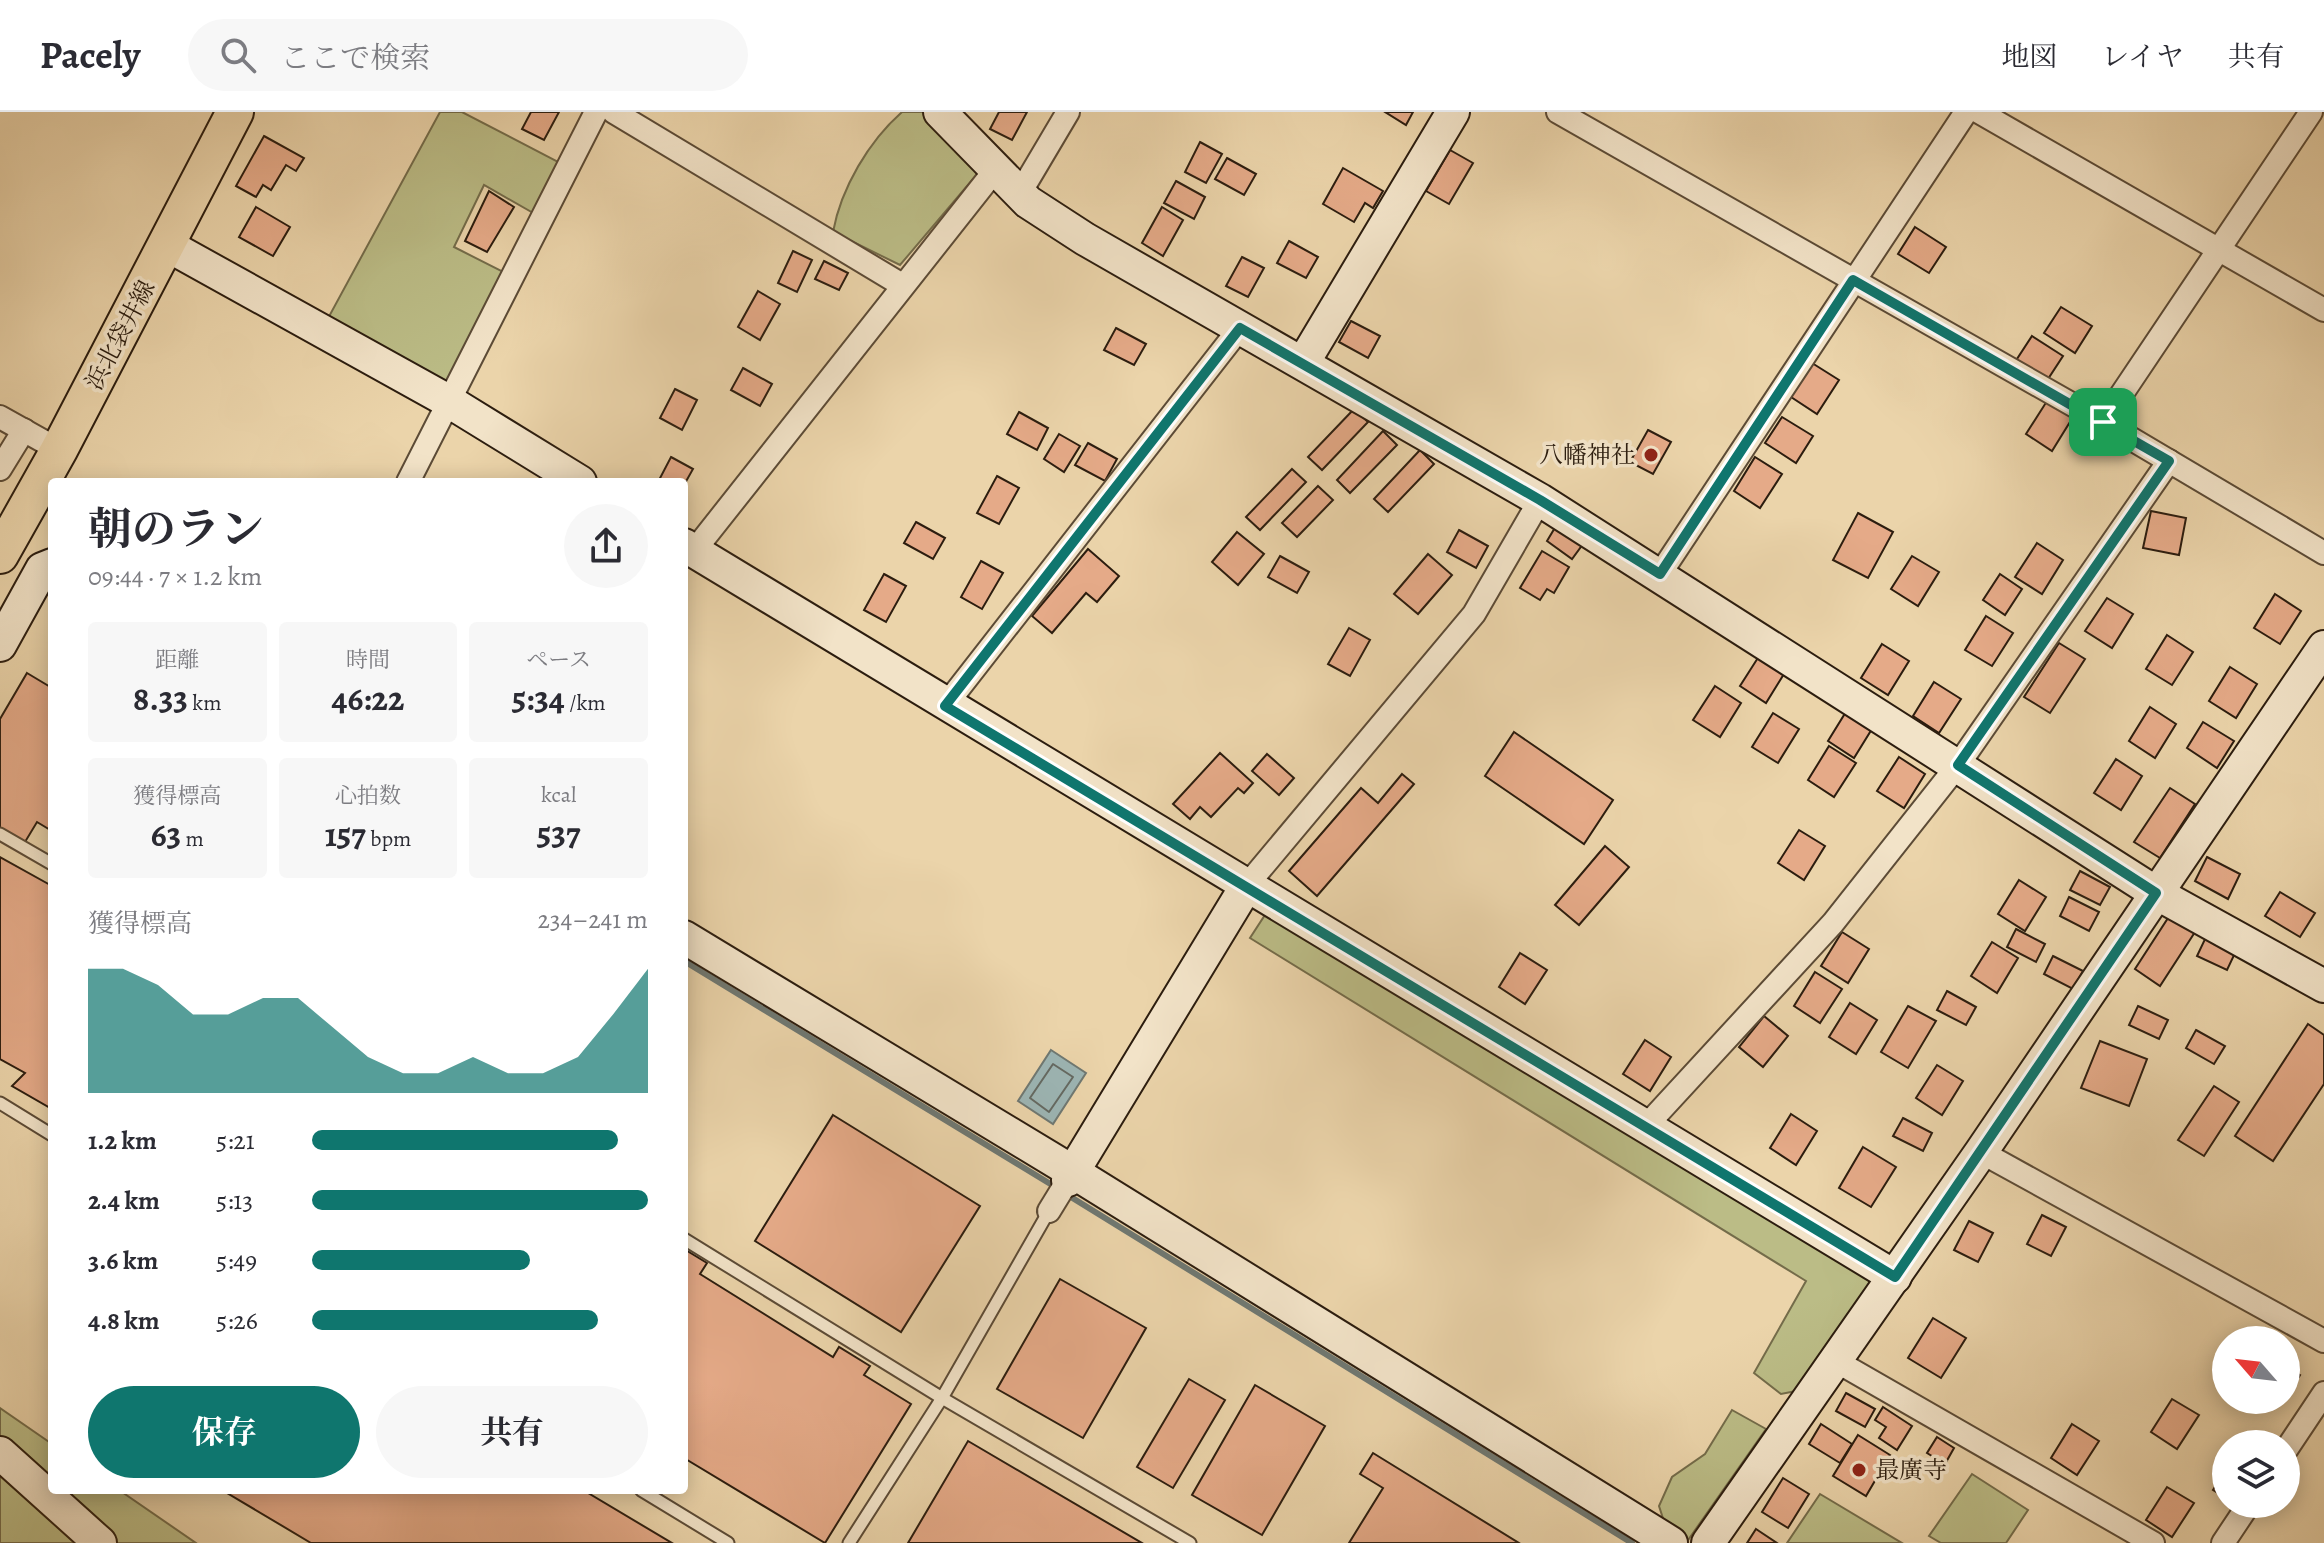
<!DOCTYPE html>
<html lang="ja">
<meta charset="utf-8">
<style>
:root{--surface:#fff;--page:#f7f7f7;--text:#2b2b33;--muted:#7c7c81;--line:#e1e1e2;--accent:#0f766e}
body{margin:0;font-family:Alegreya,"Noto Serif JP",serif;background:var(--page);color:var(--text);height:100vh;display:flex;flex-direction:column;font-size:30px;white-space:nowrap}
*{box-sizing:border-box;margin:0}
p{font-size:26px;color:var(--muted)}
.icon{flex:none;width:44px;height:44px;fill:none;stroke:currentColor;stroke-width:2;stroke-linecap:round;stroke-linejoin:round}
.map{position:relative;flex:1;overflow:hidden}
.sheet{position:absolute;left:48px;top:366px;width:640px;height:1016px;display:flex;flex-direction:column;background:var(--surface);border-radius:8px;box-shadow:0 4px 20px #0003}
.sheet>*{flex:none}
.needle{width:52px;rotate:298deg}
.fabs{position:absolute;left:2212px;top:1214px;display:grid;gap:16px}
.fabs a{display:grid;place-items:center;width:88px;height:88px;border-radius:50%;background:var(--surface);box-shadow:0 4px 20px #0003;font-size:40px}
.pin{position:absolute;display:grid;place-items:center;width:68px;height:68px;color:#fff;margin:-34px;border-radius:16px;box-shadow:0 4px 12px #0006}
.round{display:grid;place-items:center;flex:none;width:84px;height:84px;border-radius:42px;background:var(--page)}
.overview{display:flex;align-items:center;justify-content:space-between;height:136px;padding:0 40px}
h1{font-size:44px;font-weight:700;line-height:60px}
.metrics{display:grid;grid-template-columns:repeat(3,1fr);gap:12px;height:136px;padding:8px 40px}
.metrics div{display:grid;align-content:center;border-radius:8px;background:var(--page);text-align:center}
.metrics b{font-size:34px;font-weight:700}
.metrics small{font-size:22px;font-weight:400}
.metrics p{font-size:22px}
.chart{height:224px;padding:16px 40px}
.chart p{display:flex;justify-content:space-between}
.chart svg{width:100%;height:144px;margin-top:8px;fill:var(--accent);opacity:.7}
.action{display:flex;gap:16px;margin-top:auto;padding:16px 40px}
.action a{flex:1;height:92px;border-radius:48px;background:var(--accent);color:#fff;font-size:32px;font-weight:700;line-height:92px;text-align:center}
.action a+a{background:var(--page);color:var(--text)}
ul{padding:0 40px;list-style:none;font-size:26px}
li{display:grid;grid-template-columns:128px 96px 1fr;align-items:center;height:60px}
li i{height:20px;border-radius:10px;background:var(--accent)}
header{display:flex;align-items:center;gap:48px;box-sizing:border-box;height:112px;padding:0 40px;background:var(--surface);border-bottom:2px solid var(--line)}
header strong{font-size:38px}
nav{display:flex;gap:44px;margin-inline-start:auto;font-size:28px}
.search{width:560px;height:72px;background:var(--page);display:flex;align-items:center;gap:20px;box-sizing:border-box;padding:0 28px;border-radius:44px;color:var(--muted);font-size:30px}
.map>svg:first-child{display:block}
.green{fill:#bbbc86;stroke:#746c4a;stroke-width:2}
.water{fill:#9cb5b4;stroke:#6f7872;stroke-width:2}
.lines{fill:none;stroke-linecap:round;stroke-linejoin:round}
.shore{stroke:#646962;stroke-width:2}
.stream{stroke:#6f7872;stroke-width:6}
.building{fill:#e5aa88;stroke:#2c1d0f;stroke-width:2}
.lane-casing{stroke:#5c4b36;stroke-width:15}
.street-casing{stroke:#5c4b36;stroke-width:26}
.secondary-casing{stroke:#2c1d0f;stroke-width:36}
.primary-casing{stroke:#2c1d0f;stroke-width:40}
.lane{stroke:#f2e3c8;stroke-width:11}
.street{stroke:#f2e3c8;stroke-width:22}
.secondary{stroke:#f2e3c8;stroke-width:32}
.primary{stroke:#ebd4aa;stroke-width:36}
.route-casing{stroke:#fff;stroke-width:16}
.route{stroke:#0f766e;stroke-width:10}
.poi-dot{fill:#8f2418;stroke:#f2e3c8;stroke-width:3}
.labels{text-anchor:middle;stroke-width:7;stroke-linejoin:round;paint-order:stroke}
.street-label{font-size:24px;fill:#2c1d0f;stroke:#f2e3c8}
.poi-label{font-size:24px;fill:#2c1d0f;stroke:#f2e3c8;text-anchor:end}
</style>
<header>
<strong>Pacely</strong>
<div class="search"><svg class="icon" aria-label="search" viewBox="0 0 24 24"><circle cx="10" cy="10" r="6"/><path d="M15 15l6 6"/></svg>ここで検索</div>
<nav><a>地図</a><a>レイヤ</a><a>共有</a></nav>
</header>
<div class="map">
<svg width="2324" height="1431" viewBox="0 0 2324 1431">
<rect width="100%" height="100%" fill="#ebd4aa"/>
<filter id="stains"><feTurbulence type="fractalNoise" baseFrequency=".0025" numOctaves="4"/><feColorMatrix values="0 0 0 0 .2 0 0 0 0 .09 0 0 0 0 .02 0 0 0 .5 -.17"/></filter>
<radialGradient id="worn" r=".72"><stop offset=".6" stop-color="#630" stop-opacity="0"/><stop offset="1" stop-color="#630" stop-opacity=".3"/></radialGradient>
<g class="green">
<path d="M 440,0 L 462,0 L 568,55 L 535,102 L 484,73 L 454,135 L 513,165 L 454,281 L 326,210 Z"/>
<path d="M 902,0 L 923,0 L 979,60 L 900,153 L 833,120 C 841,76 869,29 902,0 Z"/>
<path d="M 1274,789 L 1880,1156 L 1801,1278 L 1781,1282 L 1754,1261 L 1806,1169 L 1250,826 Z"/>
<path d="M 0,1296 L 52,1332 L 52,1378 L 119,1378 L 196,1431 L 0,1431 Z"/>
<path d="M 1732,1298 L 1766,1317 L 1686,1431 L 1671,1431 L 1659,1394 L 1672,1365 L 1705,1342 Z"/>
<path d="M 1972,1362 L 2028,1398 L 2006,1431 L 1941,1431 L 1929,1424 Z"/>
<path d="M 1820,1382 L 1902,1431 L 1787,1431 Z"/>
</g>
<path class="water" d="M 1051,938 L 1086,961 L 1053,1012 L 1018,989 Z"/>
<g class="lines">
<path class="shore" d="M 1053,952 L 1073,965 L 1049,1000 L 1030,986 Z"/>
<g class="stream">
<path d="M 684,849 L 1057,1076"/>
<path d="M 1066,1082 L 1632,1431"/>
</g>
</g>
<g class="building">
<path d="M 531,0 L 559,0 L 544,28 L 522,17 Z"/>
<path d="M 999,0 L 1027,0 L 1012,28 L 990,17 Z"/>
<path d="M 1385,0 L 1413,0 L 1406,13 Z"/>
<path d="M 264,24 L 304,46 L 296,59 L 286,53 L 271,78 L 263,73 L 256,85 L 236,74 Z"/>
<path d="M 1200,30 L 1222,42 L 1206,71 L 1185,60 Z"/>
<path d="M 1450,38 L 1473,51 L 1449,92 L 1426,79 Z"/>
<path d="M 1227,46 L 1256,62 L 1244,83 L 1215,67 Z"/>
<path d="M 1343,56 L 1383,79 L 1373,96 L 1365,91 L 1354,110 L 1323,92 Z"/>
<path d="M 1176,69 L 1205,85 L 1194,107 L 1164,91 Z"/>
<path d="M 489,79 L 514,95 L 487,140 L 465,129 Z"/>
<path d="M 256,95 L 290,115 L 273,144 L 239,125 Z"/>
<path d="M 1162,95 L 1183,108 L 1163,144 L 1142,131 Z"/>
<path d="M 1915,115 L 1946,135 L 1929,161 L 1898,142 Z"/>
<path d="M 1289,129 L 1318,145 L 1306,166 L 1277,151 Z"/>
<path d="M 793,139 L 812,148 L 797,180 L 778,171 Z"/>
<path d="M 1242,145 L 1264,156 L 1248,185 L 1226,174 Z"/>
<path d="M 824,149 L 848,161 L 839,178 L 815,167 Z"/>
<path d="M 758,179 L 780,192 L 760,228 L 738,215 Z"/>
<path d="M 2061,195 L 2092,214 L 2075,241 L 2044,221 Z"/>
<path d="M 1351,209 L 1380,224 L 1368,246 L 1339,230 Z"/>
<path d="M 1116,216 L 1146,232 L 1134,253 L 1104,238 Z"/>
<path d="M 2032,224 L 2063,244 L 2046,270 L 2015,250 Z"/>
<path d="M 1812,251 L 1839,268 L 1817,302 L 1791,285 Z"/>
<path d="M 743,256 L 772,272 L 760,294 L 731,278 Z"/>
<path d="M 675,277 L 697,288 L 682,318 L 660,306 Z"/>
<path d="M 2047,289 L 2073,305 L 2052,339 L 2026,322 Z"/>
<path d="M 1354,297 L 1368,310 L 1322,358 L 1308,345 Z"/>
<path d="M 1019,300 L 1048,316 L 1037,338 L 1007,322 Z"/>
<path d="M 1782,305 L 1813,324 L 1796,351 L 1765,331 Z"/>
<path d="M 1648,318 L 1671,330 L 1653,362 L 1630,350 Z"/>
<path d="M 1383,319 L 1397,333 L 1350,381 L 1337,368 Z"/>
<path d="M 1059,322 L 1080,334 L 1064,360 L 1044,347 Z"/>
<path d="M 1088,331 L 1117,347 L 1105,369 L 1075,353 Z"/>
<path d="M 1420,338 L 1434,352 L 1388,400 L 1374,387 Z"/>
<path d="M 671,345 L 693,357 L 684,373 L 684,370 L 658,370 Z"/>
<path d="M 1755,345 L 1782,362 L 1760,396 L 1734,379 Z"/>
<path d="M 1292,357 L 1306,370 L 1260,418 L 1246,405 Z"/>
<path d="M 997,364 L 1019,376 L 999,412 L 977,401 Z"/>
<path d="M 1318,374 L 1333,388 L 1297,425 L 1282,411 Z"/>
<path d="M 2151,399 L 2186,406 L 2179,443 L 2143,436 Z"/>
<path d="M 1858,401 L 1893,420 L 1868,466 L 1833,448 Z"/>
<path d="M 916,410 L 945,426 L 933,447 L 904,431 Z"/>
<path d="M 1556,414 L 1583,432 L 1572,447 L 1547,429 Z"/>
<path d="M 1459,418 L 1488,434 L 1476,456 L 1447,440 Z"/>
<path d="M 1237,420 L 1264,442 L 1238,473 L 1212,450 Z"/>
<path d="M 2037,431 L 2063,448 L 2042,482 L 2015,465 Z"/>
<path d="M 1088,437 L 1119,464 L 1097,490 L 1086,481 L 1052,521 L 1032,504 Z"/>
<path d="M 1542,439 L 1569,455 L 1554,481 L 1547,477 L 1540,488 L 1520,476 Z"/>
<path d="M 1428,442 L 1452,463 L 1418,502 L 1394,482 Z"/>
<path d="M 1280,444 L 1309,460 L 1297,481 L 1268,465 Z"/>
<path d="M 1912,444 L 1939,460 L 1918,494 L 1891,477 Z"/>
<path d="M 981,449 L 1003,461 L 982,497 L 961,485 Z"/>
<path d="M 884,462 L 906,474 L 886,510 L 864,498 Z"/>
<path d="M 2000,462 L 2022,477 L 2005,503 L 1983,488 Z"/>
<path d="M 2275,482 L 2301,499 L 2280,532 L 2254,516 Z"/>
<path d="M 2107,486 L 2133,502 L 2112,536 L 2085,519 Z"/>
<path d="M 1986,504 L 2013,521 L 1992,554 L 1965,538 Z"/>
<path d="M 1349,516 L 1370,528 L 1350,564 L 1328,552 Z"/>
<path d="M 2167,523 L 2193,540 L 2172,573 L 2146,557 Z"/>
<path d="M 2059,531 L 2085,547 L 2050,601 L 2024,585 Z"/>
<path d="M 1882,532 L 1909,549 L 1888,583 L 1861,566 Z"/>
<path d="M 1761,541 L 1787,557 L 1766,591 L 1740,574 Z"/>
<path d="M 2230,555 L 2257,572 L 2236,606 L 2209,589 Z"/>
<path d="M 27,561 L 52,576 L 52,719 L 37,710 L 22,735 L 0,722 L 0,607 Z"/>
<path d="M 1934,570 L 1961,587 L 1939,621 L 1913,604 Z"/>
<path d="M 1715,574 L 1741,591 L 1720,625 L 1693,608 Z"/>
<path d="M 1849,595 L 1875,612 L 1854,646 L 1828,629 Z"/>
<path d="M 2150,595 L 2176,612 L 2155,646 L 2129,629 Z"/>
<path d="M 1773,601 L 1799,617 L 1778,651 L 1752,635 Z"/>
<path d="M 2203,610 L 2234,629 L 2217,656 L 2187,636 Z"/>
<path d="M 1514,620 L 1613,688 L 1584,732 L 1485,664 Z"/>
<path d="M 1829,634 L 1856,651 L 1834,685 L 1808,668 Z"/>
<path d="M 1220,641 L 1253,671 L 1244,681 L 1238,676 L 1211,705 L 1200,695 L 1190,707 L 1173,692 Z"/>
<path d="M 1267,642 L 1294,666 L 1279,683 L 1252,659 Z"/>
<path d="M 1899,645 L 1925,662 L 1904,696 L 1877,679 Z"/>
<path d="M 2116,647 L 2142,664 L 2121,698 L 2094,681 Z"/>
<path d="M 1402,662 L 1414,672 L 1317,784 L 1289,759 L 1361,676 L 1378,691 Z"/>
<path d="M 2170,676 L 2195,692 L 2160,746 L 2134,730 Z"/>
<path d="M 1799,718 L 1825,734 L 1804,768 L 1778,751 Z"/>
<path d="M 1605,734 L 1629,755 L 1579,813 L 1555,793 Z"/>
<path d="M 0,745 L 52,774 L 52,997 L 12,974 L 25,961 L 0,947 Z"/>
<path d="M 2207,745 L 2240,762 L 2228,787 L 2195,769 Z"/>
<path d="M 2080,759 L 2110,775 L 2100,793 L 2070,778 Z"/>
<path d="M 2019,768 L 2046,785 L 2025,819 L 1998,802 Z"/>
<path d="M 2280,780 L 2315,801 L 2300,825 L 2265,804 Z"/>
<path d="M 2069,785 L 2099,800 L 2089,819 L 2060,804 Z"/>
<path d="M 2170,803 L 2195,820 L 2160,874 L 2135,857 Z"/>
<path d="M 2016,817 L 2045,832 L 2036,850 L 2007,835 Z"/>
<path d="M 1842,820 L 1869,837 L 1848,871 L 1821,854 Z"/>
<path d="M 2206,825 L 2236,839 L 2227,858 L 2197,844 Z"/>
<path d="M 1992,830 L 2018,846 L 1997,881 L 1971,864 Z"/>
<path d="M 1520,841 L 1547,858 L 1525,892 L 1499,875 Z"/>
<path d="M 2053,844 L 2083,859 L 2073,877 L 2044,862 Z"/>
<path d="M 1815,860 L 1842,877 L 1820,911 L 1794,894 Z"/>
<path d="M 1947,879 L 1976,895 L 1966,913 L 1937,898 Z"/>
<path d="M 1850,891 L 1877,908 L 1856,942 L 1829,925 Z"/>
<path d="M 1908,894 L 1936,909 L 1908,956 L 1881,940 Z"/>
<path d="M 2138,894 L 2168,908 L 2159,927 L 2129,913 Z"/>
<path d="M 1764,904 L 1788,924 L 1763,955 L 1739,935 Z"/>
<path d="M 2308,912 L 2324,923 L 2324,972 L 2273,1049 L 2235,1024 Z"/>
<path d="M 2196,918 L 2225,934 L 2214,952 L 2186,936 Z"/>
<path d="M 1645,928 L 1671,945 L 1650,979 L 1623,962 Z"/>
<path d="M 2100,929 L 2147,947 L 2129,994 L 2081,976 Z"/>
<path d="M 1937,953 L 1963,969 L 1942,1003 L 1916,986 Z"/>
<path d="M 2214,974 L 2239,990 L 2204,1044 L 2178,1028 Z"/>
<path d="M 1791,1002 L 1817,1019 L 1796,1053 L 1770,1036 Z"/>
<path d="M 833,1003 L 980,1094 L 901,1220 L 755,1129 Z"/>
<path d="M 1903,1006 L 1932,1021 L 1923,1039 L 1893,1024 Z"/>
<path d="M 1863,1035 L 1896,1055 L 1871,1095 L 1839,1076 Z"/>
<path d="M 2042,1103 L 2066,1115 L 2051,1144 L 2027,1132 Z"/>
<path d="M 1969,1109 L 1993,1121 L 1978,1150 L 1954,1138 Z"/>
<path d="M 684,1137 L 707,1151 L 700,1162 L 833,1245 L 839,1235 L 870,1254 L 864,1263 L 911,1292 L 825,1431 L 684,1346 Z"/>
<path d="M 1060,1167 L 1146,1216 L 1083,1326 L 997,1277 Z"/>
<path d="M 1933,1206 L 1966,1226 L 1941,1266 L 1908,1246 Z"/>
<path d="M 2286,1255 L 2300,1263 L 2286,1286 Z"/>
<path d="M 1189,1267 L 1225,1288 L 1173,1376 L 1137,1355 Z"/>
<path d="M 1255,1273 L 1325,1314 L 1262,1423 L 1192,1383 Z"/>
<path d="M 1846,1281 L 1875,1297 L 1865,1315 L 1836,1299 Z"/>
<path d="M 2172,1287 L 2199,1303 L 2177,1337 L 2151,1320 Z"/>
<path d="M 1883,1295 L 1912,1314 L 1897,1338 L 1879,1326 L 1886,1315 L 1875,1308 Z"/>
<path d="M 1821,1312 L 1852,1332 L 1840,1351 L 1809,1332 Z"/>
<path d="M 2072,1312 L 2099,1329 L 2077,1363 L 2051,1346 Z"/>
<path d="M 1858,1323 L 1890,1343 L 1866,1384 L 1833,1364 Z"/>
<path d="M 1937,1325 L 1954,1336 L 1945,1352 L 1927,1341 Z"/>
<path d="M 968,1329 L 1142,1431 L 908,1431 Z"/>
<path d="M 1373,1341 L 1519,1431 L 1349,1431 L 1383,1376 L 1360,1362 Z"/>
<path d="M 2226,1358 L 2226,1386 L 2213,1378 Z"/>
<path d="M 1783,1366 L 1809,1382 L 1788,1416 L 1762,1400 Z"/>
<path d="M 2167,1375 L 2194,1391 L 2172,1425 L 2146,1408 Z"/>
<path d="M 222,1378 L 583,1378 L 672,1431 L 311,1431 Z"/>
<path d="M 1756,1417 L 1777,1431 L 1747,1431 Z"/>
</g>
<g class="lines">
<g class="lane-casing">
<g id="lane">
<path d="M 0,722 L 52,752"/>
<path d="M 0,991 L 52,1023"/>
<path d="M 684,1127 L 942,1286 L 1190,1431"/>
<path d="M 641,1378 L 728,1431"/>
<path d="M 849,1431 L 942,1286 L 1049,1099"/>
</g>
</g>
<g class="street-casing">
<g id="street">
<path d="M 614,0 L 902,173"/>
<path d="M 1558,0 L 2103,310 L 2324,441"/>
<path d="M 1979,0 L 2324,198"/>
<path d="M 1020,81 L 1068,0"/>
<path d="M 0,305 L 59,338"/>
<path d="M 2103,310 L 2311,0"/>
<path d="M 0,357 L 24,318"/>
<path d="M 408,370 L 596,0"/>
<path d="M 694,439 L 996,57"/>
<path d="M 1660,462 L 1966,0"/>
<path d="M 945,594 L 1240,216"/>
<path d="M 1247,773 L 1474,502 L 1540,388"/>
<path d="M 1646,1014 L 1833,811 L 1958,653 L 2169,349"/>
<path d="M 1981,1040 L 2324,1229"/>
<path d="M 1049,1099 L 1068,1068"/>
<path d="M 1836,1249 L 2153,1431"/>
<path d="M 2286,1338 L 2324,1281"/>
<path d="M 2223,1431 L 2249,1392"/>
</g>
</g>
<g class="secondary-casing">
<g id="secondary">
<path d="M 940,0 L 1028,90 L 1085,127 L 1540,388 L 2156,781 L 2324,874"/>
<path d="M 167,133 L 450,290 L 580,370"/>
<path d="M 1303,251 L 1453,0"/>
<path d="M 684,433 L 1895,1165"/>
<path d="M 0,533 L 42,457 L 52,453"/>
<path d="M 684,825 L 1073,1060 L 1671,1431"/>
<path d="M 1068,1068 L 1247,773"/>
<path d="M 0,1341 L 100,1431"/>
<path d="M 1708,1431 L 1981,1040 L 2324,535"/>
</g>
</g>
<g class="primary-casing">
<path id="primary" d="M 0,443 L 59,338 L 235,0"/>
</g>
<use href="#lane" class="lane"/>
<use href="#street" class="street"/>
<use href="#secondary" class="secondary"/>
<use href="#primary" class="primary"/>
</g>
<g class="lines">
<g class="route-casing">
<path id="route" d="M 1853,168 L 2169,349 L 1958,653 L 2156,781 L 1895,1165 L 945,594 L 1240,216 L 1540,388 L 1660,462 Z"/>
</g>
<use href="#route" class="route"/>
</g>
<g class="poi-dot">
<circle cx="1651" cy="343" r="8"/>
<circle cx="1859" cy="1358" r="8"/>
</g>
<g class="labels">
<g class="street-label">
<text transform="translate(120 223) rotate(-62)" y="8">浜北袋井線</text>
</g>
<g class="poi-label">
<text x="1635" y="351">八幡神社</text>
<text x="1875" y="1366" text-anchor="start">最廣寺</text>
</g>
</g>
<rect width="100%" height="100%" filter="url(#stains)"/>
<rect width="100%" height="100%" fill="url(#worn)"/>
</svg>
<div class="fabs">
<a><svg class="needle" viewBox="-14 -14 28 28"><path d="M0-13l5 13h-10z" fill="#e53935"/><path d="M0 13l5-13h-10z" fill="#7c7c81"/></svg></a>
<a><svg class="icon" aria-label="layers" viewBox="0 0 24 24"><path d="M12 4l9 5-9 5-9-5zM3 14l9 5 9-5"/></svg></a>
</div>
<div class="pin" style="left:2103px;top:310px;background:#1e9e55"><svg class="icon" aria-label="arrive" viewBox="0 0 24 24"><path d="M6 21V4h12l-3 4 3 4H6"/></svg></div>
<section class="sheet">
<div class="overview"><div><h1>朝のラン</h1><p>09:44 · 7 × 1.2 km</p></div><a class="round"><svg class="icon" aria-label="share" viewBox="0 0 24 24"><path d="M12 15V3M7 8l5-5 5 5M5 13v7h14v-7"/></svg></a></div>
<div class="metrics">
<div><p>距離</p><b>8.33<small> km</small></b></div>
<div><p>時間</p><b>46:22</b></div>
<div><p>ペース</p><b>5:34<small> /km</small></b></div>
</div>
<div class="metrics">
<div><p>獲得標高</p><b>63<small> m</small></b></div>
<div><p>心拍数</p><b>157<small> bpm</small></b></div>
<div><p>kcal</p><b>537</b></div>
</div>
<div class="chart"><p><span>獲得標高</span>234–241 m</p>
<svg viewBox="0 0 160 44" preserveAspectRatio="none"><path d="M0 44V6L10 6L20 11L30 20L40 20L50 15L60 15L70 24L80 33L90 38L100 38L110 33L120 38L130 38L140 33L150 20L160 6V44z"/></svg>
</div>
<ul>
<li><b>1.2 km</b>5:21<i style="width:91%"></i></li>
<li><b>2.4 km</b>5:13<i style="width:100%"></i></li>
<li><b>3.6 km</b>5:49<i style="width:65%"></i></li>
<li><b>4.8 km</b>5:26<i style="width:85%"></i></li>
</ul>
<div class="action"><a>保存</a><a>共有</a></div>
</section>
</div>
